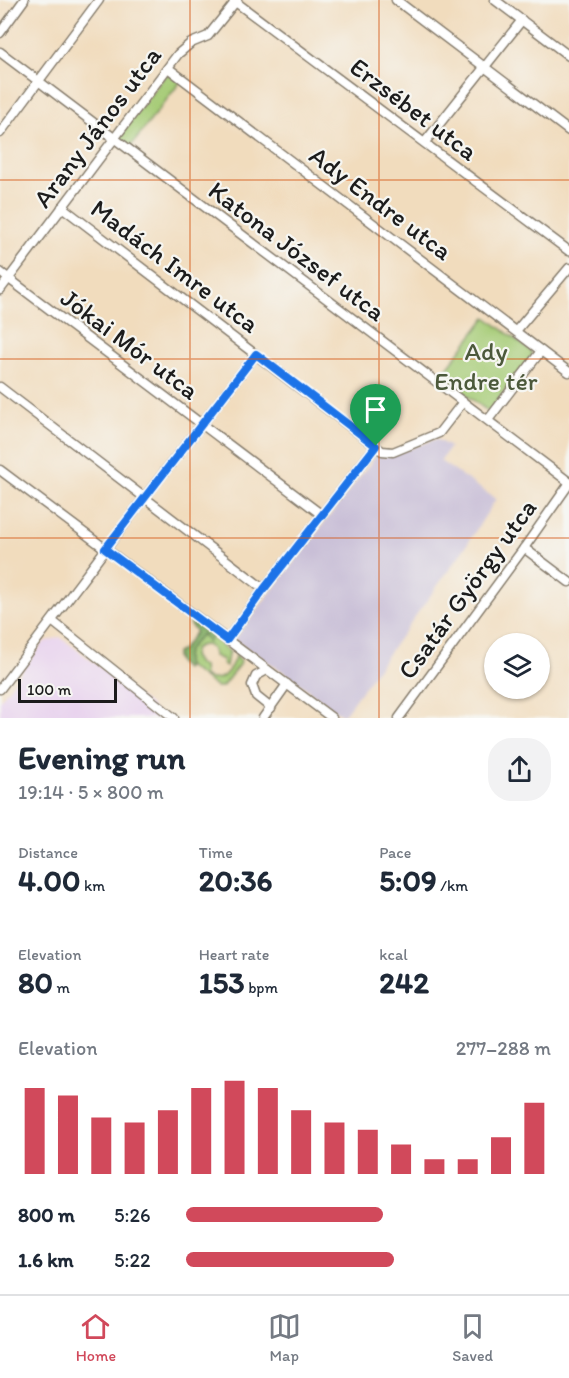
<!DOCTYPE html>
<meta charset="utf-8">
<style>
:root{--surface:#fff;--page:#f2f2f3;--text:#1f2937;--muted:#747a83;--line:#e0e1e3;--accent:#d1495b}
body{margin:0;font-family:Itim,sans-serif;background:var(--page);color:var(--text);height:100vh;display:flex;flex-direction:column;font-size:22px;white-space:nowrap}
*{box-sizing:border-box;margin:0}
p{font-size:20px;color:var(--muted)}
.icon{flex:none;width:33px;height:33px;fill:none;stroke:currentColor;stroke-width:2;stroke-linecap:round;stroke-linejoin:round}
.map{position:relative;height:718px;overflow:hidden}
.side{display:flex;flex-direction:column;background:var(--surface);flex:1}
.side>*{flex:none}
.tools{position:absolute;left:484px;top:633px;display:grid;gap:12px}
.tools a{display:grid;place-items:center;width:66px;height:66px;border-radius:50%;background:var(--surface);box-shadow:0 2px 4px #0004;font-size:30px}
.scale{position:absolute;left:18px;bottom:15px;width:99px;box-sizing:border-box;padding-left:6px;border:3px solid #1c1c1c;border-top:0;font-size:16px;line-height:21px;white-space:nowrap;color:#1c1c1c;-webkit-text-stroke:4px #f6f6f2;paint-order:stroke}
.pin{position:absolute;display:grid;place-items:center;width:51px;height:51px;color:#fff;margin:-62px -26px;border-radius:50% 50% 50% 0;rotate:-45deg;box-shadow:0 0 6px #0007}
.pin .icon{rotate:45deg}
.round{display:grid;place-items:center;flex:none;width:63px;height:63px;border-radius:24px;background:var(--page)}
.head{display:flex;align-items:center;justify-content:space-between;height:102px;padding:0 18px}
h1{font-size:33px;font-weight:700;line-height:45px}
.figures{display:grid;grid-template-columns:repeat(3,1fr);gap:9px;height:102px;padding:6px 18px}
.figures div{display:grid;align-content:center}
.figures b{font-size:30px;font-weight:700}
.figures small{font-size:16px;font-weight:400}
.figures p{font-size:16px}
.chart{height:168px;padding:12px 18px}
.chart p{display:flex;justify-content:space-between}
.chart svg{width:100%;height:108px;margin-top:6px;stroke:var(--accent);stroke-width:6}
ul{padding:0 18px;list-style:none;font-size:20px}
li{display:grid;grid-template-columns:96px 72px 1fr;align-items:center;height:45px}
li i{height:15px;border-radius:8px;background:var(--accent)}
.menu{display:flex;justify-content:space-around;align-items:center;height:84px;border-top:2px solid var(--line);background:var(--surface);font-size:16px;color:var(--muted)}
.menu a{display:grid;justify-items:center;gap:3px}
.menu .on{color:var(--accent)}
.map>svg:first-child{display:block}
.built{fill:#e8d2ee}
.industrial{fill:#c9bfd7}
.green{fill:#a5cb75;stroke:#607448;stroke-width:1.5}
.forest{fill:#84af66;stroke:#506641;stroke-width:1.5}
.lines{fill:none;stroke-linecap:round;stroke-linejoin:round}
.minor-casing{stroke:#867c6c;stroke-width:11}
.minor{stroke:#fff;stroke-width:8}
.route-casing{stroke:#fff;stroke-width:12}
.route{stroke:#1a73e8;stroke-width:8}
.grid{fill:none;stroke:#d4530e;stroke-width:1.5;stroke-opacity:0.55}
.labels{text-anchor:middle;stroke-width:4.5;stroke-linejoin:round;paint-order:stroke}
.street-label{font-size:26px;fill:#1c1c1c;stroke:#f6f6f2}
.park-label{font-size:26px;fill:#4c593b;stroke:#f6f6f2}
</style>
<div class="map">
<svg width="569" height="718" viewBox="0 0 569 718">
<rect width="100%" height="100%" fill="#f6f6f2"/>
<filter id="ink" filterUnits="userSpaceOnUse"><feTurbulence type="fractalNoise" baseFrequency=".0167" numOctaves="2"/><feDisplacementMap in="SourceGraphic" scale="12" xChannelSelector="R" yChannelSelector="G"/><feConvolveMatrix kernelMatrix="1 2 1 2 8 2 1 2 1" color-interpolation-filters="sRGB"/></filter>
<filter id="wash" filterUnits="userSpaceOnUse"><feTurbulence type="fractalNoise" baseFrequency=".008" numOctaves="4" result="noise"/><feDisplacementMap in="SourceGraphic" scale="24" xChannelSelector="R" yChannelSelector="G"/><feGaussianBlur stdDeviation="1.35" result="paint"/><feColorMatrix in="noise" values="0 0 0 0 0 0 0 0 0 0 0 0 0 0 0 0 0 1.4 0 .05"/><feComposite in="paint" operator="in"/></filter>
<g filter="url(#wash)">
<rect width="100%" height="100%" fill="#f1dcbd"/>
<path class="built" d="M 60,637 L 150,705 L 158,718 L 0,718 L 0,700 L 44,642 Z"/>
<path class="industrial" d="M 436,439 L 450,447 L 440,461 L 496,499 L 464,549 L 343,716 L 287,674 L 234,640 L 376,456 L 388,457 Z"/>
<g class="green">
<path d="M 166,74 L 169,74 L 181,81 L 131,146 L 118,137 Z"/>
<path d="M 486,317 L 531,351 L 532,356 L 489,412 L 441,376 Z"/>
<path d="M 201,630 L 230,652 L 228,655 L 226,667 L 222,664 L 223,660 L 214,656 C 212,645 205,642 195,648 L 193,656 L 198,664 L 203,666 L 204,677 C 222,685 230,671 236,655 L 241,662 L 222,687 L 216,687 L 178,659 Z"/>
</g>
<path class="forest" d="M 191,622 L 212,636 L 208,642 L 202,634 C 192,648 183,648 187,667 L 185,669 C 179,665 175,660 176,653 L 182,650 L 195,633 L 195,630 L 190,625 Z"/>
</g>
<g filter="url(#ink)">
<g class="lines">
<g class="minor-casing">
<g id="minor">
<path d="M 233,0 L 569,251"/>
<path d="M 396,0 L 569,131"/>
<path d="M 495,0 L 569,56"/>
<path d="M 0,33 L 24,0"/>
<path d="M 0,52 L 569,482"/>
<path d="M 168,68 L 569,372"/>
<path d="M 0,133 L 99,0"/>
<path d="M 425,142 L 522,20"/>
<path d="M 62,207 L 382,451 L 393,452 L 439,433 L 463,402"/>
<path d="M 0,272 L 322,515"/>
<path d="M 0,290 L 178,54 L 191,43 L 208,36 L 237,0"/>
<path d="M 516,331 L 569,268"/>
<path d="M 0,387 L 264,589"/>
<path d="M 488,420 L 541,351"/>
<path d="M 0,470 L 332,718"/>
<path d="M 524,548 L 569,582"/>
<path d="M 52,621 L 174,718"/>
<path d="M 227,640 L 264,589 L 376,446"/>
<path d="M 267,670 L 256,676 L 252,685 L 256,696 L 271,708"/>
<path d="M 0,689 L 145,497 L 256,354"/>
<path d="M 263,718 L 287,684"/>
<path d="M 399,718 L 524,548 L 569,484"/>
</g>
</g>
<use href="#minor" class="minor"/>
</g>
</g>
<g class="lines" filter="url(#ink)">
<g class="route-casing">
<path id="route" d="M 256,354 L 376,446 L 264,589 L 227,640 L 105,549 Z"/>
</g>
<use href="#route" class="route"/>
</g>
<path class="grid" d="M 190,0 L 190,718M 379,0 L 379,718M 0,180 L 569,180M 0,359 L 569,359M 0,538 L 569,538"/>
<g class="labels">
<g class="street-label">
<text transform="translate(414 109) rotate(37)" y="9">Erzsébet utca</text>
<text transform="translate(97 127) rotate(-53)" y="9">Arany János utca</text>
<text transform="translate(381 203) rotate(37)" y="9">Ady Endre utca</text>
<text transform="translate(297 251) rotate(37)" y="9">Katona József utca</text>
<text transform="translate(175 266) rotate(37)" y="9">Madách Imre utca</text>
<text transform="translate(130 344) rotate(37)" y="9">Jókai Mór utca</text>
<text transform="translate(467 589) rotate(-54)" y="9">Csatár György utca</text>
</g>
<g class="park-label">
<text x="486" y="360">Ady<tspan x="486" dy="30">Endre tér</tspan></text>
</g>
</g>
</svg>
<div class="tools">
<a><svg class="icon" aria-label="layers" viewBox="0 0 24 24"><path d="M12 4l9 5-9 5-9-5zM3 14l9 5 9-5"/></svg></a>
</div>
<div class="scale">100 m</div>
<div class="pin" style="left:376px;top:446px;background:#1e9e55"><svg class="icon" aria-label="arrive" viewBox="0 0 24 24"><path d="M6 21V4h12l-3 4 3 4H6"/></svg></div>
</div>
<section class="side">
<div class="head"><div><h1>Evening run</h1><p>19:14 · 5 × 800 m</p></div><a class="round"><svg class="icon" aria-label="share" viewBox="0 0 24 24"><path d="M12 15V3M7 8l5-5 5 5M5 13v7h14v-7"/></svg></a></div>
<div class="figures">
<div><p>Distance</p><b>4.00<small> km</small></b></div>
<div><p>Time</p><b>20:36</b></div>
<div><p>Pace</p><b>5:09<small> /km</small></b></div>
</div>
<div class="figures">
<div><p>Elevation</p><b>80<small> m</small></b></div>
<div><p>Heart rate</p><b>153<small> bpm</small></b></div>
<div><p>kcal</p><b>242</b></div>
</div>
<div class="chart"><p><span>Elevation</span>277–288 m</p>
<svg viewBox="0 0 160 44" preserveAspectRatio="none"><path d="M5 44V9M15 44V12M25 44V21M35 44V23M45 44V18M55 44V9M65 44V6M75 44V9M85 44V18M95 44V23M105 44V26M115 44V32M125 44V38M135 44V38M145 44V29M155 44V15"/></svg>
</div>
<ul>
<li><b>800 m</b>5:26<i style="width:54%"></i></li>
<li><b>1.6 km</b>5:22<i style="width:57%"></i></li>
</ul>
</section>
<nav class="menu">
<a class="on"><svg class="icon" aria-label="home" viewBox="0 0 24 24"><path d="M3 11l9-7 9 7M6 9v11h12V9"/></svg>Home</a>
<a><svg class="icon" aria-label="map" viewBox="0 0 24 24"><path d="M3 6l6-2 6 2 6-2v14l-6 2-6-2-6 2zM9 4v14M15 6v14"/></svg>Map</a>
<a><svg class="icon" aria-label="saved" viewBox="0 0 24 24"><path d="M7 4h10v16l-5-4-5 4z"/></svg>Saved</a>
</nav>
